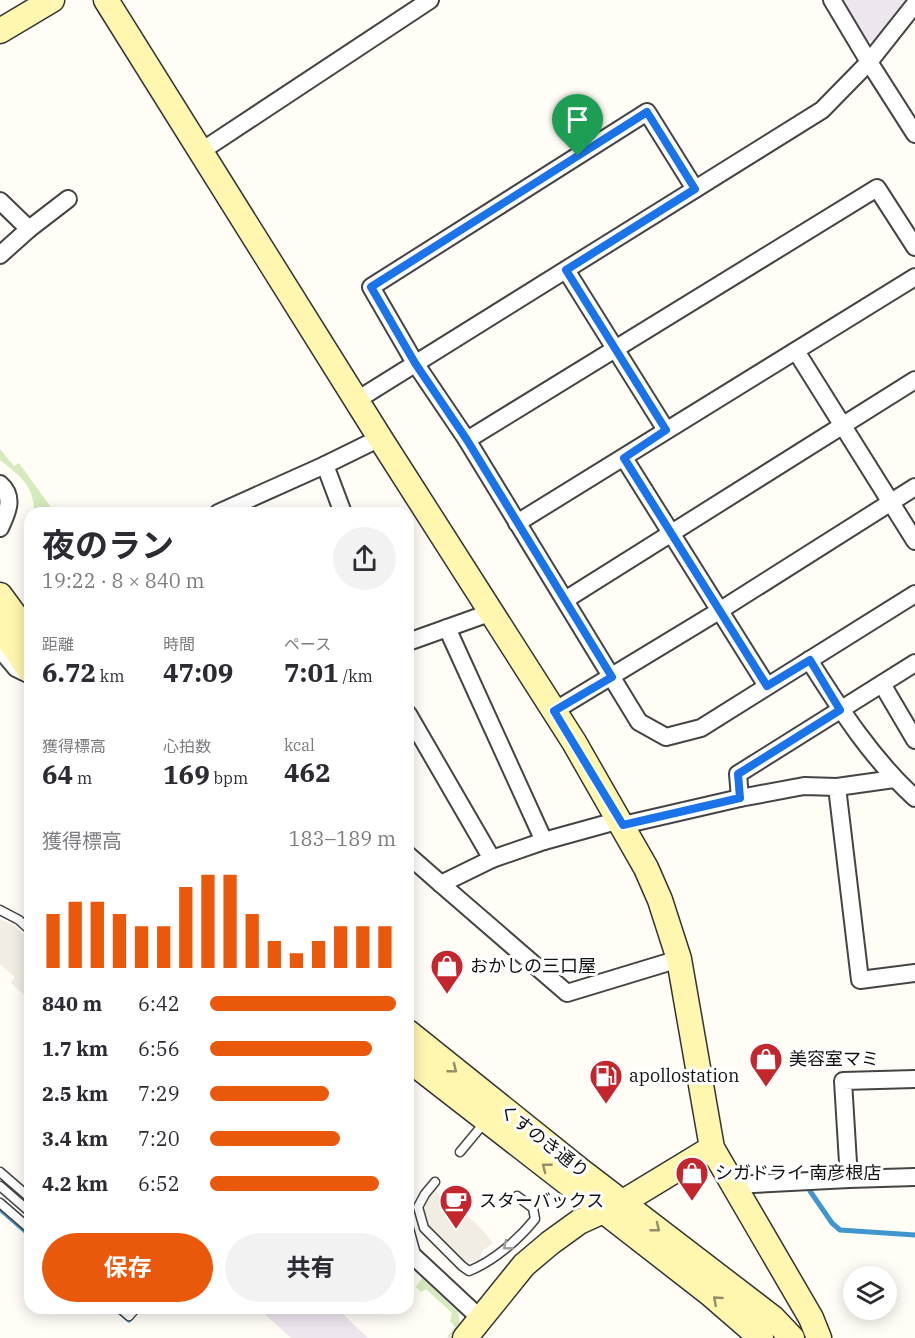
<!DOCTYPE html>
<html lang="ja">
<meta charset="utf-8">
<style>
:root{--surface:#fff;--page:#f2f2f3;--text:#2b2b33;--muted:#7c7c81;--accent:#ea580c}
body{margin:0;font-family:"IBM Plex Serif","Noto Sans JP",serif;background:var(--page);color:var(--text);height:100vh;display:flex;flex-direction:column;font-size:22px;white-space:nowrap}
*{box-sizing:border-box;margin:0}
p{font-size:20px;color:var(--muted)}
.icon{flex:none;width:33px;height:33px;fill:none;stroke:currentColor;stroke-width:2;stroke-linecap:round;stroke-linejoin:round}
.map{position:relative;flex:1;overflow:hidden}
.drawer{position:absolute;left:24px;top:507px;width:390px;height:807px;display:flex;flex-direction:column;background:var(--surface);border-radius:18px;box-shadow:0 3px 15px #0003}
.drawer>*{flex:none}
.controls{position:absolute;left:843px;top:1266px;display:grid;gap:12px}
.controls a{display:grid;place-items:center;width:54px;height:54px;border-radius:50%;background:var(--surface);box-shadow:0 3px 15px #0003;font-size:30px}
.pin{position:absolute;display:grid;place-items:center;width:51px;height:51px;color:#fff;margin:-62px -26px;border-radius:50% 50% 50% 0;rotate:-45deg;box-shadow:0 0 6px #0007}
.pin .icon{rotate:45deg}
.round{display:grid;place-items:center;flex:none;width:63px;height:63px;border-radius:32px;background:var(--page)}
.overview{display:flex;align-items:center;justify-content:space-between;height:102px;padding:0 18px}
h1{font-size:33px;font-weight:700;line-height:45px}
.metrics{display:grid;grid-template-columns:repeat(3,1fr);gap:9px;height:102px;padding:6px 18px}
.metrics div{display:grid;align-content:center}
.metrics b{font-size:26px;font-weight:700}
.metrics small{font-size:16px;font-weight:400}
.metrics p{font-size:16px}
.chart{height:168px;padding:12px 18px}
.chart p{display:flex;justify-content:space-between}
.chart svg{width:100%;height:108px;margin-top:6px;stroke:var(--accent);stroke-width:6}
.primary-button{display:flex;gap:12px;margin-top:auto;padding:12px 18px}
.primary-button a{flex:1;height:69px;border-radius:36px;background:var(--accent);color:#fff;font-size:24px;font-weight:700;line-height:69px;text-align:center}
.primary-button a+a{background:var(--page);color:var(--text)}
ul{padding:0 18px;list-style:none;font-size:20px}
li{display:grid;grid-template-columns:96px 72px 1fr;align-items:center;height:45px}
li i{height:15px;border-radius:8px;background:var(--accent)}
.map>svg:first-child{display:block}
.industrial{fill:#eee6ef}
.green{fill:#d5ebbd}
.plaza{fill:#f1ede2}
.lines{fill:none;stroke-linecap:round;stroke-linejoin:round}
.stream{stroke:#3f96cf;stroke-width:5}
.lane-casing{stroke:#444;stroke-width:11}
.street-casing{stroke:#444;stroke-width:20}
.secondary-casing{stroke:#333;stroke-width:27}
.lane{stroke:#fff;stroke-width:8}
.street{stroke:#fff;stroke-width:16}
.secondary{stroke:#fff6b0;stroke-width:24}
.oneway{stroke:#948f68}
.oneway2{stroke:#a0a0a0}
.route-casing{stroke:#fff;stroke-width:12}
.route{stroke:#1a73e8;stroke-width:8}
.labels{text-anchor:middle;stroke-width:6;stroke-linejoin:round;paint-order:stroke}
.poi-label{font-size:18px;fill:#111;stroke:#fff;text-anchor:start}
.street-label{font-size:18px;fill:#111;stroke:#fff}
</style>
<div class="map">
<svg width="915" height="1338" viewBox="0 0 915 1338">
<rect width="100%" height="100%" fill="#fffdf5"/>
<g class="industrial">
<path d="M 840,0 L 912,0 L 877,41 L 867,41 Z"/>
<path d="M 258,1308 L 336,1308 L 368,1338 L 291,1338 Z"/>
</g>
<g class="green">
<path d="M 0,449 L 14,466 L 19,463 L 55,513 L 34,513 C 35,486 19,475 0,460 Z"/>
<path d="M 422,1278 L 458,1312 L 461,1330 L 454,1338 L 447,1337 L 455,1327 L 450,1321 L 452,1313 L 426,1289 L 421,1292 L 416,1287 Z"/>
</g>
<g class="plaza">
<path d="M 0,919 L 13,925 L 30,940 L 30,1000 L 11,983 L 15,977 L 0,964 Z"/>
<path d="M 434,1190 L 477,1224 L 493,1243 L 482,1251 L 479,1263 L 465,1262 L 428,1227 L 424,1211 L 425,1202 Z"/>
</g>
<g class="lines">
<g class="stream">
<path d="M 810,1191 L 832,1223 L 840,1230 L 915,1235"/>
<path d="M 0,1209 L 30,1235"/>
<path d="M 115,1308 L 129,1320"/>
</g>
<g class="lane-casing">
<g id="lane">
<path d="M 0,910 L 19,920 L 30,930"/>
<path d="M 460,1152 L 485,1122"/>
<path d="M 0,1172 L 30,1198"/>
<path d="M 435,1182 L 425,1194 L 418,1207 L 424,1228 L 462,1266 L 469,1271 C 494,1261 519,1239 535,1219 L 533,1208 L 517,1196"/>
<path d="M 0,1186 L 30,1212"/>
<path d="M 0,1203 L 30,1229"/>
<path d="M 408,1225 L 416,1254"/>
<path d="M 120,1308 L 129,1316 L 136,1308"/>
</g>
</g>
<g class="street-casing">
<g id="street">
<path d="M 832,0 L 869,62 L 915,134"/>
<path d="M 200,152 L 430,0"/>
<path d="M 695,189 L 647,112 L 371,287 L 415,363 L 467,440 L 639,722 L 666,737 L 701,728 L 915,594"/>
<path d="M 0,201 L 29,229 L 0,255"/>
<path d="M 29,229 L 68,199"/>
<path d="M 566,270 L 666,430"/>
<path d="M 796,351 L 915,541"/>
<path d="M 357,400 L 822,110 L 869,62 L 915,4"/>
<path d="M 467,440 L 877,188 L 915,247"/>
<path d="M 624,458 L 767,686"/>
<path d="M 0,484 C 15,497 7,513 0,528"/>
<path d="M 218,513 L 325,465"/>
<path d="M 343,513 L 325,465 L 380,438"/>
<path d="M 517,523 L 915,277"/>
<path d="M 565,600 L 915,380"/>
<path d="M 447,628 L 544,841"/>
<path d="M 408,642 L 492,612"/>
<path d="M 0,649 L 16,668 L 24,672"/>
<path d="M 809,660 C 840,709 872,759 915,798"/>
<path d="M 915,663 L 738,774 L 740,798 L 804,786 L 837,787 L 860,980 L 915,973"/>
<path d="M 882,684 L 915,740"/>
<path d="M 554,711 L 719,611 L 915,487"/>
<path d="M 408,714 L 492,859 L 544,841 L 620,820"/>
<path d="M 837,787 L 894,779"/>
<path d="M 623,825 L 740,798"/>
<path d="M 408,855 L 441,884"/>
<path d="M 492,859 L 441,884 L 567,993 L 679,959"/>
<path d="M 915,1079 L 843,1081 L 849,1179 L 915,1177"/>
<path d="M 734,1185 L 849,1179"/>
<path d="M 408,1251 L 481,1319"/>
</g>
</g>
<g class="secondary-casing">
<g id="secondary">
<path d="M 106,0 L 380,438 L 574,742 L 646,868 L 660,900 L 679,959 L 712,1148 L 811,1318 L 819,1338"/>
<path d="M 0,31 L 52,0"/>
<path d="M 0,595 L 30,636"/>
<path d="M 0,627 L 30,671"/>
<path d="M 408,1032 L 580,1170 L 773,1318 L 792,1338"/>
<path d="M 408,1059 L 709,1293 L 761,1338"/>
<path d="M 465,1338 L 524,1265 L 550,1243 L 579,1222 L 623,1202 L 712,1148"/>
</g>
</g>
<use href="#lane" class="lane"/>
<use href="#street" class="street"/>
<use href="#secondary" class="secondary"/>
</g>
<defs><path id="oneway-chevron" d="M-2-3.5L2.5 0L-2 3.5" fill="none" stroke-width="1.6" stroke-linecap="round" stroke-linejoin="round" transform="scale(1.5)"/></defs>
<g class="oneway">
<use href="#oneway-chevron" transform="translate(453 1069) rotate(39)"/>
<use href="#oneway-chevron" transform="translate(546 1167) rotate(-142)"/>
<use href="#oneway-chevron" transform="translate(656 1228) rotate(38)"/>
<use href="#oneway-chevron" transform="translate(717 1300) rotate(-139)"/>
</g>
<use class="oneway2" href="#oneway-chevron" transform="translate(507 1246) rotate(141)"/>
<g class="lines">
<g class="route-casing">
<path id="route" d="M 647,112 L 695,189 L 566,270 L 666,430 L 624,458 L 767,686 L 810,660 L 840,710 L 738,774 L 740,798 L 623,825 L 554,711 L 612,677 L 467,440 L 415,363 L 371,287 Z"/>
</g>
<use href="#route" class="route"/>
</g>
<defs>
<g id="shop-pin" transform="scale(1.725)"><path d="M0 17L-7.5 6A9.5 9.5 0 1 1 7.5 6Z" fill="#c4262e" stroke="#fff"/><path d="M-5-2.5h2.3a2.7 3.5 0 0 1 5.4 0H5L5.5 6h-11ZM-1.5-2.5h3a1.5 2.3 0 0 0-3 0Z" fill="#fff"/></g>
<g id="fuel-pin" transform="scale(1.725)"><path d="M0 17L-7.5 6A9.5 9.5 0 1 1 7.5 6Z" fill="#c4262e" stroke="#fff"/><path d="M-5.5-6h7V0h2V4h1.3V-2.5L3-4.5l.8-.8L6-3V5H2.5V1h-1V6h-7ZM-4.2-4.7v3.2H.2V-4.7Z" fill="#fff"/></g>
<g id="cafe-pin" transform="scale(1.725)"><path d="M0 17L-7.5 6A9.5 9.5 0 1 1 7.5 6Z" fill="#c4262e" stroke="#fff"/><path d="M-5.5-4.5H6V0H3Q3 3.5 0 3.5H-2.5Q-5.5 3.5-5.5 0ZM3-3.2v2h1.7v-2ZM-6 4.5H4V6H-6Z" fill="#fff"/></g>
</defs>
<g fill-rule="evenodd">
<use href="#shop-pin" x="447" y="966"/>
<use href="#shop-pin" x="766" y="1059"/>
<use href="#fuel-pin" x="606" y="1076"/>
<use href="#shop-pin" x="692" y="1173"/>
<use href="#cafe-pin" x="456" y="1201"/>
</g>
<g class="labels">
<g class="poi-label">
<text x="470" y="972">おかしの三口屋</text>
<text x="789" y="1065">美容室マミ</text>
<text x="629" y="1082">apollostation</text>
<text x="715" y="1179">シガドライ 南彦根店</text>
<text x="479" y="1207">スターバックス</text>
</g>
<g class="street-label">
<text transform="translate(544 1141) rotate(38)" y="6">くすのき通り</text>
</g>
</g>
</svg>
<div class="controls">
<a><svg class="icon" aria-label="layers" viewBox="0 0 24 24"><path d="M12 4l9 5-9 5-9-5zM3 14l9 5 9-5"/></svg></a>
</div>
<div class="pin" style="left:578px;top:156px;background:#1e9e55"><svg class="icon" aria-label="arrive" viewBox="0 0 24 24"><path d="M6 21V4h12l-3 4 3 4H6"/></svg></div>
<section class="drawer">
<div class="overview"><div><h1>夜のラン</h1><p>19:22 · 8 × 840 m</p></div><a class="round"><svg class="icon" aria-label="share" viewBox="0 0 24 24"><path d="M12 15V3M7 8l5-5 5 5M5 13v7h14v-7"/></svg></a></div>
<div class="metrics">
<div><p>距離</p><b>6.72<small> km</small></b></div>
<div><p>時間</p><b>47:09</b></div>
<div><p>ペース</p><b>7:01<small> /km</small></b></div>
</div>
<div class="metrics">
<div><p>獲得標高</p><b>64<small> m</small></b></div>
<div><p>心拍数</p><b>169<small> bpm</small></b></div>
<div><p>kcal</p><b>462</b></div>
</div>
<div class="chart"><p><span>獲得標高</span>183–189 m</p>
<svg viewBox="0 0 160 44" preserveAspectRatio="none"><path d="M5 44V22M15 44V17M25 44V17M35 44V22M45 44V27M55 44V27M65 44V11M75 44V6M85 44V6M95 44V22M105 44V33M115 44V38M125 44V33M135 44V27M145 44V27M155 44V27"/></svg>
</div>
<ul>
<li><b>840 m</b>6:42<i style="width:100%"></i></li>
<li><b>1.7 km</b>6:56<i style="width:87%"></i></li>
<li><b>2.5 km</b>7:29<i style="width:64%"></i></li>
<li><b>3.4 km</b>7:20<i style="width:70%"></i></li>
<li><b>4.2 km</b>6:52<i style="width:91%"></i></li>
</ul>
<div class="primary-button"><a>保存</a><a>共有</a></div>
</section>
</div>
